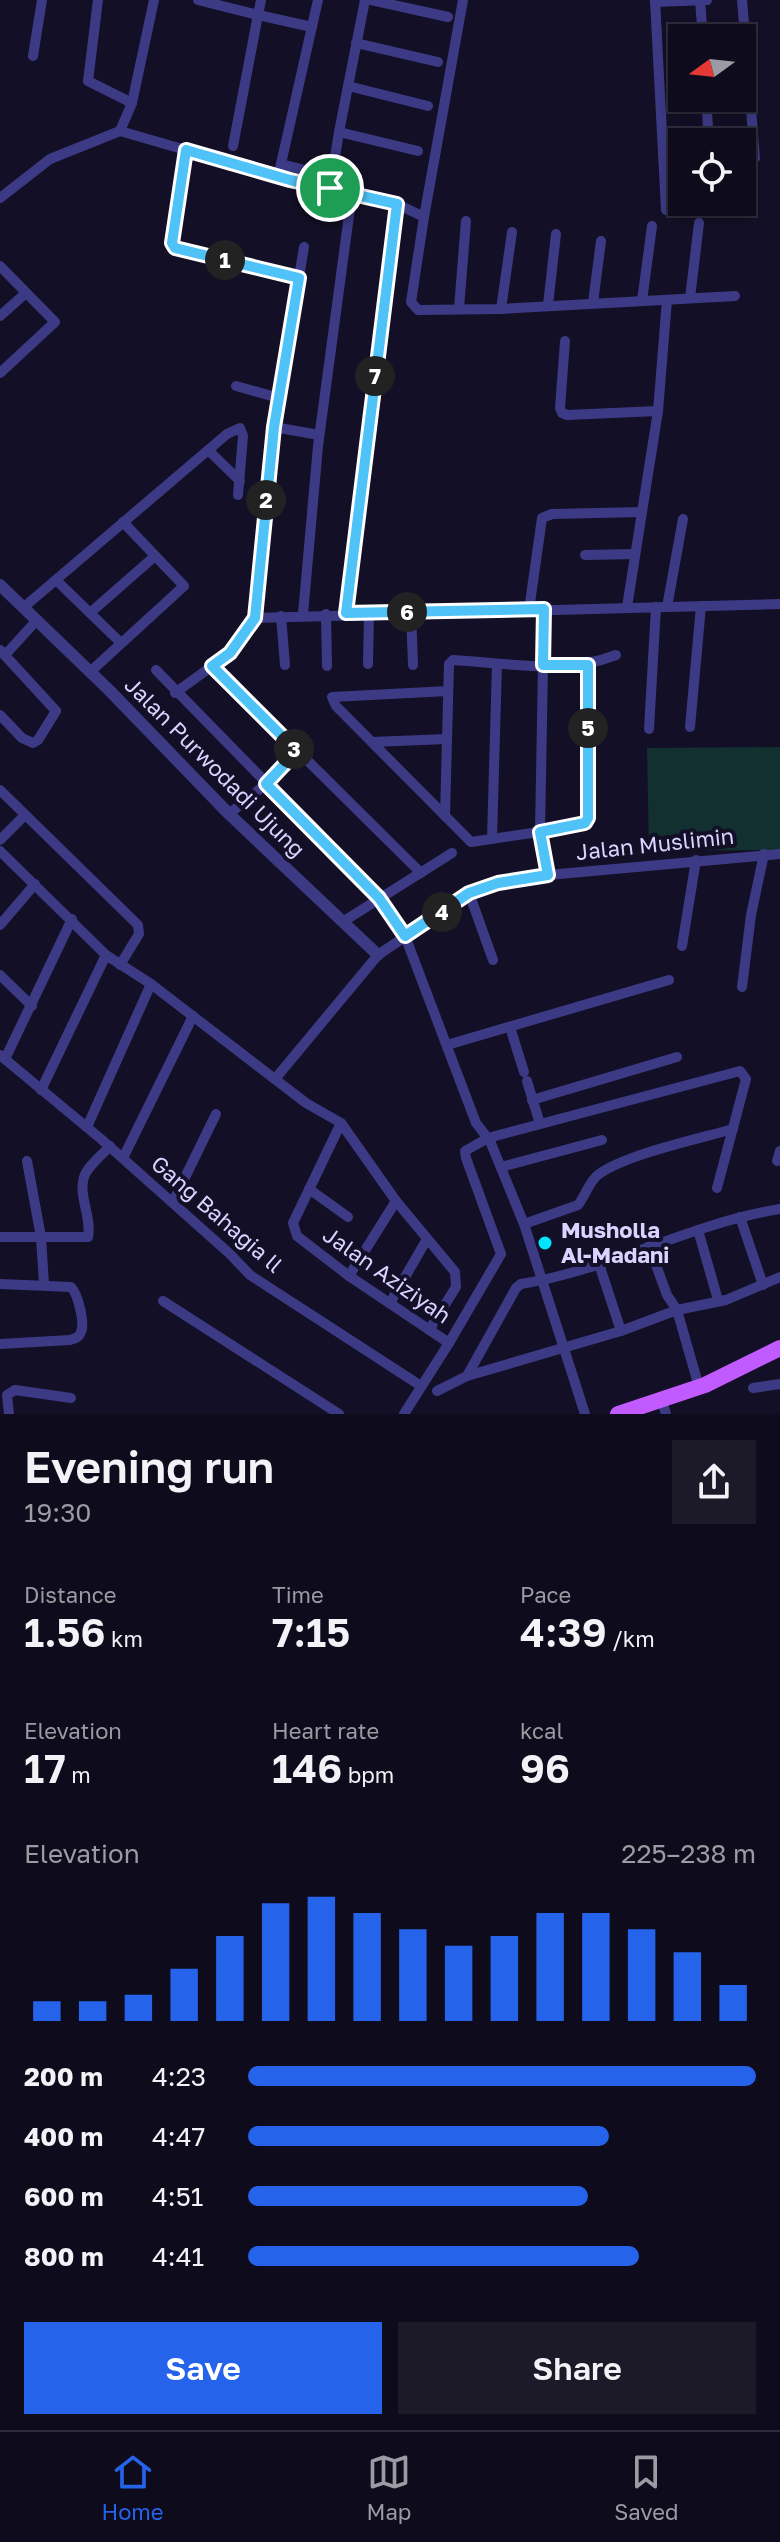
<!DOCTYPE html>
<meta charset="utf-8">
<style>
:root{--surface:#0e0b1c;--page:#1c1929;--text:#f1f3f6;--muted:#9b9ba3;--line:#2e2b3b;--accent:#2563eb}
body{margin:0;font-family:"Golos Text",sans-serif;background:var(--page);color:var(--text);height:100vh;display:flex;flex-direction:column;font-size:30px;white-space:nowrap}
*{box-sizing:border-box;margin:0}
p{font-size:26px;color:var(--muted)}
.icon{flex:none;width:44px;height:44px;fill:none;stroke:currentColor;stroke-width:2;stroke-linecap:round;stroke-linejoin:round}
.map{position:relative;height:1414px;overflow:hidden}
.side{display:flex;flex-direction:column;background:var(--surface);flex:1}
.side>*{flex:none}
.needle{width:52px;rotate:255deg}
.fabs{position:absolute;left:668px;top:24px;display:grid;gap:16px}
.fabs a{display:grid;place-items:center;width:88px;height:88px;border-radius:0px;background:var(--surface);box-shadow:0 4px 12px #0003,0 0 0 2px var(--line);font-size:40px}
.pin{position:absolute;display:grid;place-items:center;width:68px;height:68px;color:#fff;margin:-34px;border:4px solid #fff;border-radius:50%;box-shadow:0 2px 8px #0007}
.km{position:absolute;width:40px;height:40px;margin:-20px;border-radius:50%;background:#222;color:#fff;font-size:22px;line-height:40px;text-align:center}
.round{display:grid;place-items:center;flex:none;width:84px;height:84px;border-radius:0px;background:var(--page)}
.overview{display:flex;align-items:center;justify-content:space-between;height:136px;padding:0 24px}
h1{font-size:44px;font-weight:600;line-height:60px}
.stats{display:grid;grid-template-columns:repeat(3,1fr);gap:12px;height:136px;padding:8px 24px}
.stats div{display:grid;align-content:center}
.stats b{font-size:40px;font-weight:600}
.stats small{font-size:22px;font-weight:400}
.stats p{font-size:22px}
.chart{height:224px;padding:16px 24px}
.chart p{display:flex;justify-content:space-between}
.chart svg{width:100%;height:144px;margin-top:8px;stroke:var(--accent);stroke-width:6}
.button{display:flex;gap:16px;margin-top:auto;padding:16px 24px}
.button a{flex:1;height:92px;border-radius:0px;background:var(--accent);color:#fff;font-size:32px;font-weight:600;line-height:92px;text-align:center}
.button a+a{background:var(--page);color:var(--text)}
ul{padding:0 24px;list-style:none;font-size:26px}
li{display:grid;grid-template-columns:128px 96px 1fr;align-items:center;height:60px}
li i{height:20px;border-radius:10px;background:var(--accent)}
.tabs{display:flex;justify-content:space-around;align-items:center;height:112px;border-top:2px solid var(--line);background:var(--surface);font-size:22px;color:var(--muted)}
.tabs a{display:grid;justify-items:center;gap:4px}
.tabs .current{color:var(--accent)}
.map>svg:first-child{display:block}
.green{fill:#12302f}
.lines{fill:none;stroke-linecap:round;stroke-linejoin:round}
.minor{stroke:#3d3a85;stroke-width:10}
.tertiary{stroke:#3d3a85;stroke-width:12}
.primary{stroke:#c25bff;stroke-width:16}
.route-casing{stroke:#fff;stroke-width:16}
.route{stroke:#4fc3f7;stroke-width:10}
.poi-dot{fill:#00e5ff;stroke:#130f26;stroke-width:3}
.labels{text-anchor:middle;stroke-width:8;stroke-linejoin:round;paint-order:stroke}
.street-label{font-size:22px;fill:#d9d4ff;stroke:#130f26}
.poi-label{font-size:22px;font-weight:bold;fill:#d9d4ff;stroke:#130f26;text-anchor:start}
</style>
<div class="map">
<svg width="780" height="1414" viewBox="0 0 780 1414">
<rect width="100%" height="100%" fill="#130f26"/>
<path class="green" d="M 780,747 L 780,850 L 649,851 L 647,748 Z"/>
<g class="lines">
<g class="minor">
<path d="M 98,0 L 88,81 L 132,103"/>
<path d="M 198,0 L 258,15 L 261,0"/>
<path d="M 371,0 L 448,17"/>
<path d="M 655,0 L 666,210"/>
<path d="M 700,0 L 703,38"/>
<path d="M 742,0 L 755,158 L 742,159"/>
<path d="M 655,2 L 707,0"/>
<path d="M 356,43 L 438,62"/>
<path d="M 33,56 L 42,0"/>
<path d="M 348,86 L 428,106"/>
<path d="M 706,98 L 709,142"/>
<path d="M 120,131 L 290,180 L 397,204 L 424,217 L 411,302 L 418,310 L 501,309 L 735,296"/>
<path d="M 339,132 L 418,151"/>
<path d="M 233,146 L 258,15 L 312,27"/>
<path d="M 186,150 L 172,243 L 175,248 L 299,278"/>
<path d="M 281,164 L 333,177"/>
<path d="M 278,177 L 318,0"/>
<path d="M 330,188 L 339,132 L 365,0"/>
<path d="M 665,188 L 682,189"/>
<path d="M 0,198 L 50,159 L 120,131 L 132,103 L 154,0"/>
<path d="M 424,217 L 463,0"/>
<path d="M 0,266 L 55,322 L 0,373"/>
<path d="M 690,298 L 699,223"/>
<path d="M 642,301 L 652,226"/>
<path d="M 593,303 L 601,241"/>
<path d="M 548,305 L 556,234"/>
<path d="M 459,308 L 466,221"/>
<path d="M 501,309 L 512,232"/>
<path d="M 0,316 L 26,293"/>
<path d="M 565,341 L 560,408 L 562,413 L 567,415 L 658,411"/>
<path d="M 236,386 L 279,398"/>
<path d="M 274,427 L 319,435"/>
<path d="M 208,450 L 240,481"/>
<path d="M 585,555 L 635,554"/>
<path d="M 56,580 L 121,643"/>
<path d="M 24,607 L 227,434 L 240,428 L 243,436 L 238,495"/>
<path d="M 627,607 L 658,411 L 667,300"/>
<path d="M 667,607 L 683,519"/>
<path d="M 544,609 L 540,832 L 548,875"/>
<path d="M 529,610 L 542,518 L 552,514 L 642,512"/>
<path d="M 411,612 L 413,665"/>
<path d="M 90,613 L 155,556"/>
<path d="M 346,613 L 397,204"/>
<path d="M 303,614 L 318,446 L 352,193"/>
<path d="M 326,614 L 327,666"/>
<path d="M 281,616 L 285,665"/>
<path d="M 255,618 L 780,604"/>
<path d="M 0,650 L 56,711 L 38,740 L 33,743 L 22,738 L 0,715"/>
<path d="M 5,655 L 37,620"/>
<path d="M 368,664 L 369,613"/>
<path d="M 212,666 L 421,873"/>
<path d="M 156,670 L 379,898 L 405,936 L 476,1123 L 490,1141 L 524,1224 L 585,1414"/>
<path d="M 90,672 L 184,586 L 123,522"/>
<path d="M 448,691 L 332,697 L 336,706 L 471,842 L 580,826 L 588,818 L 588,665"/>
<path d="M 175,693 L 230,653 L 255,618 L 274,427 L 304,247"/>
<path d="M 690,727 L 701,606"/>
<path d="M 649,729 L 656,607"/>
<path d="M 372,742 L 447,739"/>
<path d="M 0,790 L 138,925 L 139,934 L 120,965"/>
<path d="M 229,814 L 266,784 L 297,751"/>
<path d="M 445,816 L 449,664 L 453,660 C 506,663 566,675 616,655"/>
<path d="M 492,839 L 497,664"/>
<path d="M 0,840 L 25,815"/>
<path d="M 0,851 L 106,955 L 151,984 L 306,1103 L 341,1123 L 396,1201 L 455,1272 L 456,1287 L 429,1330"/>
<path d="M 469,893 L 493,960"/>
<path d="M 344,921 L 452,853"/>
<path d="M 0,925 L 35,884"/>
<path d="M 682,946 L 696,860"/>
<path d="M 0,975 L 32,1006"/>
<path d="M 742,987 L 751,915 L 764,854"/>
<path d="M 510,1027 L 524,1072"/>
<path d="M 447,1045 L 669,980"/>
<path d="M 0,1055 L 101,1139 L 230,1254 L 250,1275 L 421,1386"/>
<path d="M 5,1059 L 72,919"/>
<path d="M 275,1079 L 378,955 L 469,893 L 498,883 L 548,875 L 780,854"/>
<path d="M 527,1081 L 540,1124"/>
<path d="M 41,1090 L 106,955"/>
<path d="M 532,1100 L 677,1057"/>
<path d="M 341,1123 L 293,1223 L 297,1236 L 349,1276 L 449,1343 L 404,1414"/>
<path d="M 87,1127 L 151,984"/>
<path d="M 123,1158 L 193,1016"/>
<path d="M 27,1161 L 41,1237 L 44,1284"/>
<path d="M 777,1161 L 780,1151"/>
<path d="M 501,1167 L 602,1140"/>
<path d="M 309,1189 L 348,1217"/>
<path d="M 173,1202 L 216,1114"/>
<path d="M 740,1217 L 763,1285"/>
<path d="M 524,1224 L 578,1205 C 586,1195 589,1181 599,1174 C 628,1154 698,1139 733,1129"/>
<path d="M 698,1230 L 718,1300"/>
<path d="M 0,1237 L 88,1237 C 92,1217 78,1196 84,1177 C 87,1167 102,1155 110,1146"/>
<path d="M 649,1246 L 667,1295 L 677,1310 L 699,1387"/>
<path d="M 599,1264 L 621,1331"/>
<path d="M 349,1276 L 396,1201"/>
<path d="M 0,1284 L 71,1287 C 78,1294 85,1323 81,1332 C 79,1338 75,1338 70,1340 L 0,1344"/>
<path d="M 163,1301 L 339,1414"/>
<path d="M 390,1303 L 427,1239"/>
<path d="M 449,1343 L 501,1254 L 466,1158 L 465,1151 L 488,1138 L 740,1071 L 746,1079 L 717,1188"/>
<path d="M 467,1376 L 621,1331 L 677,1310 L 726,1300 L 780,1277"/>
<path d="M 753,1388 L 780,1384"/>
<path d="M 437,1391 L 467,1376 L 516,1288 L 521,1284 C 610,1270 691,1223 780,1209"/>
<path d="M 662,1401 L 666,1414"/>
<path d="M 9,1414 L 7,1395 L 15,1390 L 71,1398"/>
</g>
<path class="tertiary" d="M 0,585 L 109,690 L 229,814 L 378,955"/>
<path class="primary" d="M 618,1414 L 705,1385 L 780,1348"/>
</g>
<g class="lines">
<g class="route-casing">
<path id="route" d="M 186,150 L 290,180 L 397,204 L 346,613 L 544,609 L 543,665 L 588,665 L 588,818 L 585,823 L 540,832 L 548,875 L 498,883 L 469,893 L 405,936 L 379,898 L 266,784 L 297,751 L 212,666 L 230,653 L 255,618 L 274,427 L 299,278 L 175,248 L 172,243 Z"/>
</g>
<use href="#route" class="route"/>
</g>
<circle class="poi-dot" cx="545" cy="1243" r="8"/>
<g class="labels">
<g class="street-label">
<text transform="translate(215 767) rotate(45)" y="8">Jalan Purwodadi Ujung</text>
<text transform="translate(655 844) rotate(-6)" y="8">Jalan Muslimin</text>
<text transform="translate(217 1214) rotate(41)" y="8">Gang Bahagia ll</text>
<text transform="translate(387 1275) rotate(35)" y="8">Jalan Aziziyah</text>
</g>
<g class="poi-label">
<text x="561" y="1238">Musholla<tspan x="561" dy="25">Al-Madani</tspan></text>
</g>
</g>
</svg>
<div class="fabs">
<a><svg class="needle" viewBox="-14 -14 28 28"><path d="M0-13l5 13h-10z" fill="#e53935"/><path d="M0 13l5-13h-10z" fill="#9b9ba3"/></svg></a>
<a><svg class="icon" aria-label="locate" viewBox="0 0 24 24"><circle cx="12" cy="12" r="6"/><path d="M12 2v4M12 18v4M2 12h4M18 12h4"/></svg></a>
</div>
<div class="pin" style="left:330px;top:188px;background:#1e9e55"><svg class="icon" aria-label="arrive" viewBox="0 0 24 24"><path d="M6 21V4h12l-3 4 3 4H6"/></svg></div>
<b class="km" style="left:225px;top:260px">1</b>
<b class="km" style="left:266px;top:500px">2</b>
<b class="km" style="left:294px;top:749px">3</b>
<b class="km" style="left:442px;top:912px">4</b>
<b class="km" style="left:588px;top:728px">5</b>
<b class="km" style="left:407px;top:612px">6</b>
<b class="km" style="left:375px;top:376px">7</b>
</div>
<section class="side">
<div class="overview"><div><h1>Evening run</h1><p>19:30</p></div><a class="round"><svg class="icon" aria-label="share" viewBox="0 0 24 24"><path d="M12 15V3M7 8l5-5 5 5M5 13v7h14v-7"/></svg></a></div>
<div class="stats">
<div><p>Distance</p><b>1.56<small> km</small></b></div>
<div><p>Time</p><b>7:15</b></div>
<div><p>Pace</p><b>4:39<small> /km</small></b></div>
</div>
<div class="stats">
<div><p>Elevation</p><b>17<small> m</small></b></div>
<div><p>Heart rate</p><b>146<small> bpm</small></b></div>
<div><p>kcal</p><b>96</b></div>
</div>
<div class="chart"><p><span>Elevation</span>225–238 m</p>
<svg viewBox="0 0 160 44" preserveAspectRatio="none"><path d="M5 44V38M15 44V38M25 44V36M35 44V28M45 44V18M55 44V8M65 44V6M75 44V11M85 44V16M95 44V21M105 44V18M115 44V11M125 44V11M135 44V16M145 44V23M155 44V33"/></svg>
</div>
<ul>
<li><b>200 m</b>4:23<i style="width:100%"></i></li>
<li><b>400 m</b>4:47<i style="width:71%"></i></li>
<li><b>600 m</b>4:51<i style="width:67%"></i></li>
<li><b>800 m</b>4:41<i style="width:77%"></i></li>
</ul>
<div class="button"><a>Save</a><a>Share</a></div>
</section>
<nav class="tabs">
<a class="current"><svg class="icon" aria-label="home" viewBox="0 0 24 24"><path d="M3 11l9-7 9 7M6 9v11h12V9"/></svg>Home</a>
<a><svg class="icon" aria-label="map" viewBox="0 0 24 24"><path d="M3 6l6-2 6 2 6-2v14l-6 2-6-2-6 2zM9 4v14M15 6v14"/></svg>Map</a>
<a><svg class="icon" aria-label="saved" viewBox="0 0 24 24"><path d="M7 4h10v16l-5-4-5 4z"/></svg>Saved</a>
</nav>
